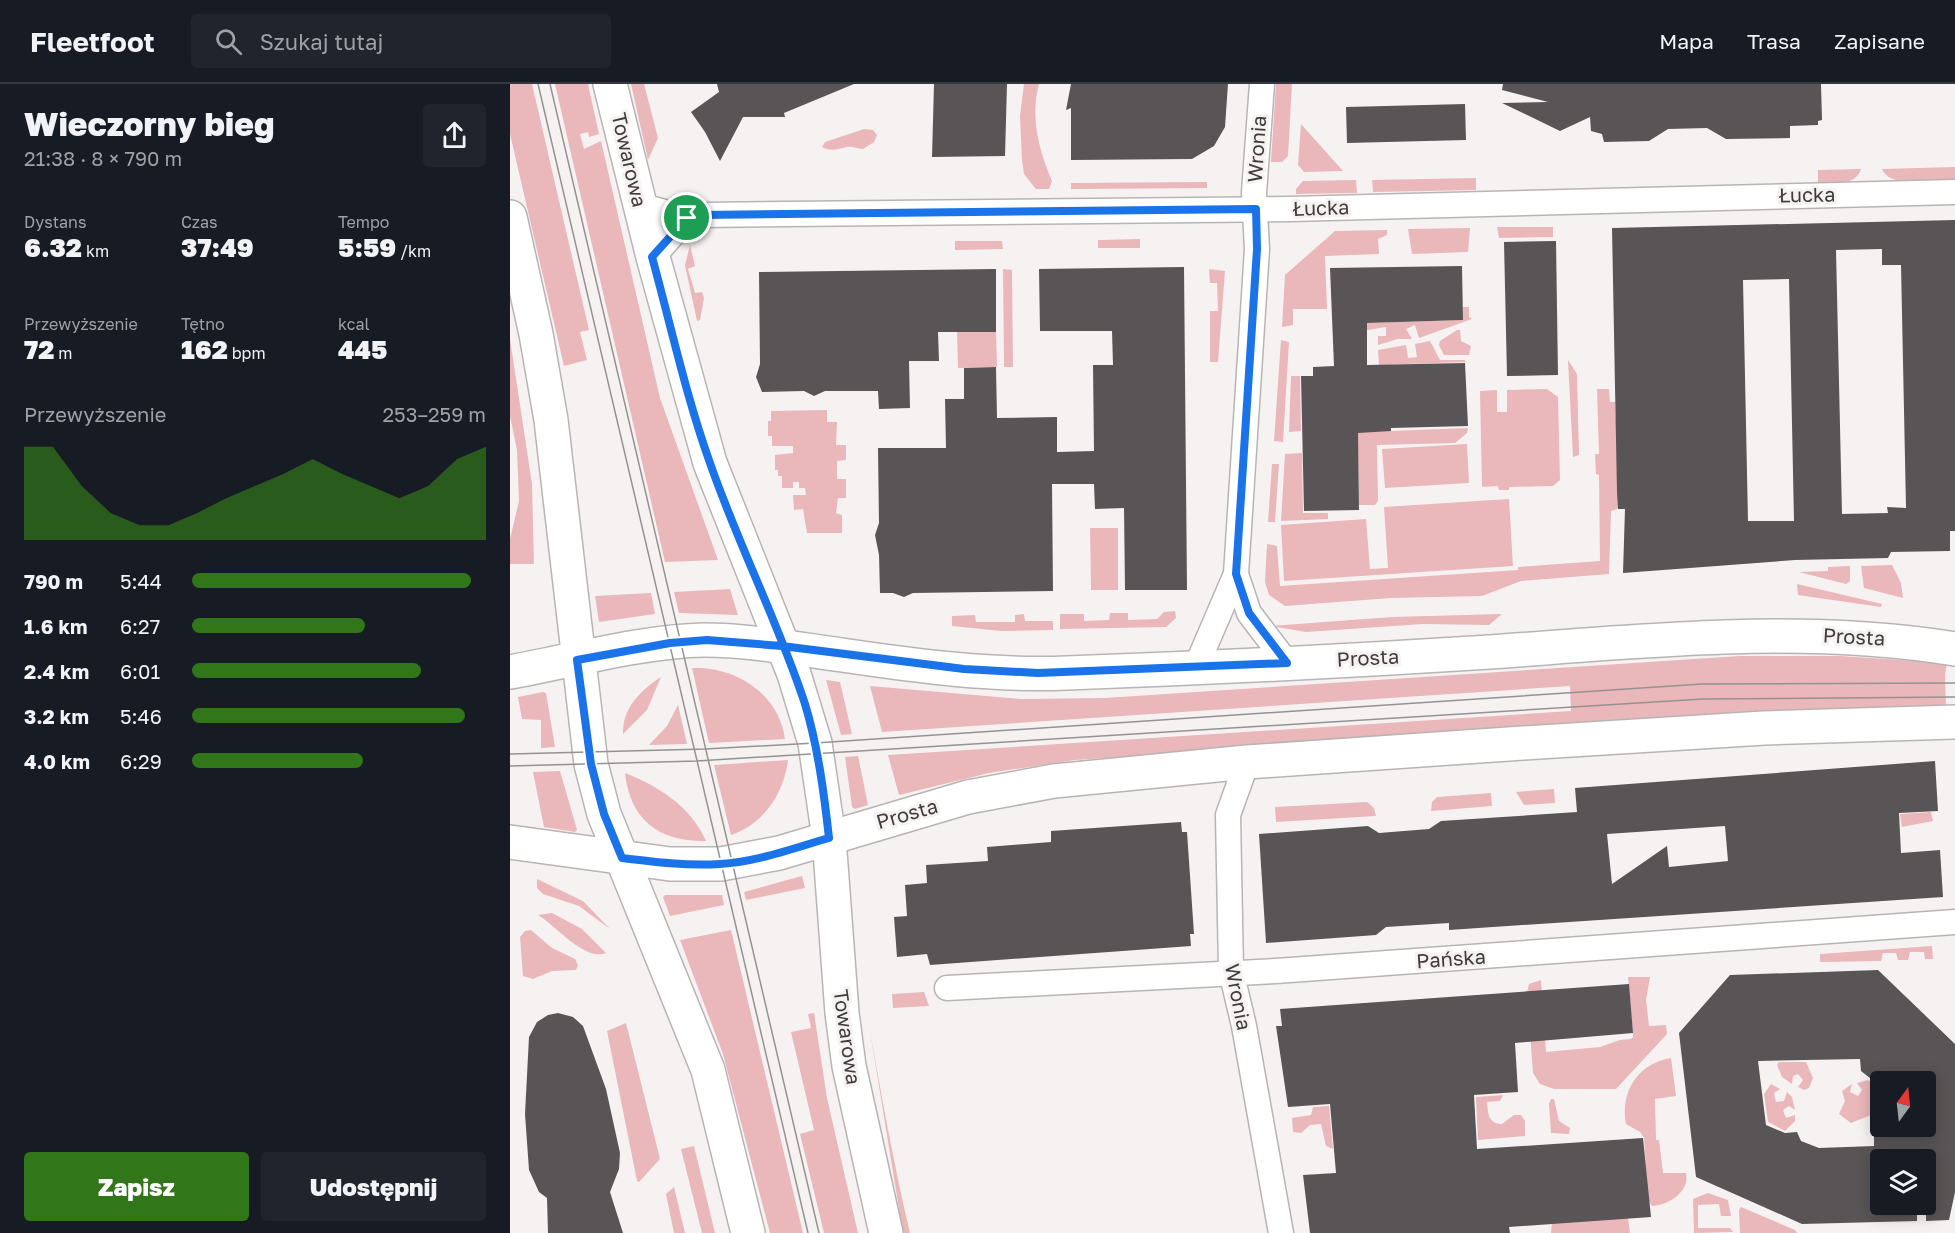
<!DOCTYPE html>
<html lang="pl">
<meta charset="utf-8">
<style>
:root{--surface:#171b24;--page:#20242c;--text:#f1f3f6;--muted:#9ea1a6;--line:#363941;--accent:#317719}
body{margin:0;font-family:"Golos Text",sans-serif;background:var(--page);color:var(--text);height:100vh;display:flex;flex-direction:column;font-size:22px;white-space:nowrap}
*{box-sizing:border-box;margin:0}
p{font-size:20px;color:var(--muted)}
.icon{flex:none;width:33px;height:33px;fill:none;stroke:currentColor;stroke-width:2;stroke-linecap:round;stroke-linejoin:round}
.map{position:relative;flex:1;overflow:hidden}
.sheet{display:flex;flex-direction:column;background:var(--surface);width:510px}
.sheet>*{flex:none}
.needle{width:39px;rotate:15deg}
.fabs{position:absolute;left:1360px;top:987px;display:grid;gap:12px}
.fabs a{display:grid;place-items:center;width:66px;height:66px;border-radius:6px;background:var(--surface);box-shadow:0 3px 15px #0003;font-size:30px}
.pin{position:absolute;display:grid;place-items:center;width:51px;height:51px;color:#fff;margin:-26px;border:3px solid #fff;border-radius:50%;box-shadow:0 2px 6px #0007}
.round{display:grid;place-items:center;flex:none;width:63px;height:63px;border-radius:6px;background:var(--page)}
.headline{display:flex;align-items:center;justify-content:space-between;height:102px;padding:0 24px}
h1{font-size:33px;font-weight:800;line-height:45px}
.figures{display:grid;grid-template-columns:repeat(3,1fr);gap:9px;height:102px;padding:6px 24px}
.figures div{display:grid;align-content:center}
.figures b{font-size:26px;font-weight:800}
.figures small{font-size:16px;font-weight:400}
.figures p{font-size:16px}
.chart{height:168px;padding:12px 24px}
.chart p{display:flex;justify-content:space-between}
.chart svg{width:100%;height:108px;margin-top:6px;fill:var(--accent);opacity:.7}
.action{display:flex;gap:12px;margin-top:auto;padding:12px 24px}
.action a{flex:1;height:69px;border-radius:6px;background:var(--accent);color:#fff;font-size:24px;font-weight:800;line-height:69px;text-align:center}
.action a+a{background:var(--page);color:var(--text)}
ul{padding:0 24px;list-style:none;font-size:20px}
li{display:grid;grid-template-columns:96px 72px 1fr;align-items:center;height:45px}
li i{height:15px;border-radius:8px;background:var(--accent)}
header{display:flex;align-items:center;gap:36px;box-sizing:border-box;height:84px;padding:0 30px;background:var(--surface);border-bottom:2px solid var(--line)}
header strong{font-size:28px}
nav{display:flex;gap:33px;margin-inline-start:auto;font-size:21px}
.search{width:420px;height:54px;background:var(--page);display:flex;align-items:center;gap:15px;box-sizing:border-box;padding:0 21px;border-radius:6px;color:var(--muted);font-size:22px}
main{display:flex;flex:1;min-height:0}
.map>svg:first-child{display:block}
.green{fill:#eab7ba}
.building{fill:#595556;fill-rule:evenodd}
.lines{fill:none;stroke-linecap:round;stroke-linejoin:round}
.minor-casing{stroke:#b9b4b4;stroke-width:27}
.secondary-casing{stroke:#b9b4b4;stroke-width:36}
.minor{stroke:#fff;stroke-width:24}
.secondary{stroke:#fff;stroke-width:33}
.tram{stroke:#959292;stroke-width:1.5}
.route-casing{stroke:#fff;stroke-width:12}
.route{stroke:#1a73e8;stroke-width:8}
.labels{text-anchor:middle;stroke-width:6;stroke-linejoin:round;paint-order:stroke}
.street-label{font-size:20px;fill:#3e3c3c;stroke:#f7f2f2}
</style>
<header>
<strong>Fleetfoot</strong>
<div class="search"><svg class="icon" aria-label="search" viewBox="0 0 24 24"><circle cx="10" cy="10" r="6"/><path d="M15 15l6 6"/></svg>Szukaj tutaj</div>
<nav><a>Mapa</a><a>Trasa</a><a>Zapisane</a></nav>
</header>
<main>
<section class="sheet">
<div class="headline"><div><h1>Wieczorny bieg</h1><p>21:38 · 8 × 790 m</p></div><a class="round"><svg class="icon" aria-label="share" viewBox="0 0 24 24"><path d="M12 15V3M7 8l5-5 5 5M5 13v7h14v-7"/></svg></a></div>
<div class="figures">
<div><p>Dystans</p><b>6.32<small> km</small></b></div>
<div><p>Czas</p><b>37:49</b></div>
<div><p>Tempo</p><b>5:59<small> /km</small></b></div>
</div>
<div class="figures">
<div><p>Przewyższenie</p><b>72<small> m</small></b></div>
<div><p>Tętno</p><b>162<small> bpm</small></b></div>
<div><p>kcal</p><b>445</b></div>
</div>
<div class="chart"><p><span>Przewyższenie</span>253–259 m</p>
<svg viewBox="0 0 160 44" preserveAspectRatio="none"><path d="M0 44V6L10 6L20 22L30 33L40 38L50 38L60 33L70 27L80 22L90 17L100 11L110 17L120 22L130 27L140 22L150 11L160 6V44z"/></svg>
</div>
<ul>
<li><b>790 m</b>5:44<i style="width:95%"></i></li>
<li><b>1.6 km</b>6:27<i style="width:59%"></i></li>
<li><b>2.4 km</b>6:01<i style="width:78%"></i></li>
<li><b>3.2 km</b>5:46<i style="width:93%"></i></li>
<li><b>4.0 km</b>6:29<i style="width:58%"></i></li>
</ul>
<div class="action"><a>Zapisz</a><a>Udostępnij</a></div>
</section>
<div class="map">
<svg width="1445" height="1149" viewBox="0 0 1445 1149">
<rect width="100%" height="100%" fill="#f7f2f2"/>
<g class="green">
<path d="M 0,0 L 22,0 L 79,246 L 70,248 L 77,276 L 54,282 L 0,50 Z"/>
<path d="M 45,0 L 78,0 L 89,50 L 79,53 L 78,48 L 70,50 L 74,65 L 91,57 L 150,314 L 208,476 L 155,478 Z"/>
<path d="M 121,0 L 134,0 L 148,54 L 138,76 Z"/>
<path d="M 514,0 L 529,0 C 520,33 529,66 542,97 L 539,105 L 526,105 L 514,90 L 512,76 L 510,32 Z"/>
<path d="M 766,0 L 782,0 L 778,72 L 772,78 L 761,78 Z"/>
<path d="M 791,40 L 833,87 L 794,88 L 788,81 Z"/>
<path d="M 354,45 L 363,46 L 367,51 L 364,58 L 353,65 C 347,65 342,62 337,63 C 328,65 320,68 312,63 L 315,58 Z"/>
<path d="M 1445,83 L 1445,96 C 1426,97 1380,105 1372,85 Z"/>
<path d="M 1351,85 C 1345,103 1324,98 1308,99 L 1308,86 Z"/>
<path d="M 966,94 L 966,106 L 863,108 L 862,96 Z"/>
<path d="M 846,96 L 847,109 L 786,110 L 786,105 L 793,97 Z"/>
<path d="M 697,98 L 697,104 L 561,105 L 561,99 Z"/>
<path d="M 987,143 L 1043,143 L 1043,153 L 989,154 Z"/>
<path d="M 960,144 L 958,168 L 902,170 L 898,145 Z"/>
<path d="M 877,146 L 877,151 L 868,155 L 869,170 L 815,172 L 817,225 L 783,225 L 783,241 L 772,243 L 775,191 L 825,147 Z"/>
<path d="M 630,155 L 630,164 L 588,164 L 588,156 Z"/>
<path d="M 445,157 L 492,157 L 493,165 L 445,166 Z"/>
<path d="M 180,161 L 185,182 L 178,185 L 185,209 L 192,208 L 194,214 L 190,236 L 187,237 L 175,181 Z"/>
<path d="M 493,185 L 502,186 L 503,283 L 494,283 Z"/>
<path d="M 699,185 L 715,187 L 708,278 L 700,278 L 700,227 L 708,227 L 707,199 L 700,199 Z"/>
<path d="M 953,223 L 959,223 L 959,233 L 962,235 L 909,254 L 905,241 L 896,245 L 902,255 L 888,255 L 868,261 L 868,252 L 876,252 L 876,243 L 857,246 L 857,239 L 952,236 Z"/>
<path d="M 947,246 L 950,246 L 951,257 L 961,262 L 959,271 L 934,271 L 929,261 L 930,257 Z"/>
<path d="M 447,248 L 486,248 L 487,283 L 448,284 Z"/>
<path d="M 0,255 L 22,400 L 24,480 L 0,480 L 0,455 L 9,417 L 7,366 L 0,332 Z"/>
<path d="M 771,256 L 779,258 L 773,358 L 764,357 Z"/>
<path d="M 920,257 L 930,276 L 955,276 L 955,278 L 869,281 L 868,266 L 896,261 L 898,274 L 907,273 L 905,260 Z"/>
<path d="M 1058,276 L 1067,290 L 1069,371 L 1063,373 Z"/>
<path d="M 781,292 L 790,292 L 791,347 L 779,348 Z"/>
<path d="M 1037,305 L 1048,313 L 1050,396 L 1043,402 L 999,403 L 999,406 L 989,406 L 988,402 L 972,403 L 970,307 L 987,306 L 987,328 L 997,328 L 997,306 Z"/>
<path d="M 1087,305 L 1099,305 L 1100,318 L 1105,318 L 1110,420 L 1107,425 L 1101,427 L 1099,490 L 1011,497 L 972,512 L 881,514 L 775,522 L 759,511 L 755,498 L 757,460 L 767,462 L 770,502 L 1008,486 L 1008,483 L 1090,477 L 1089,391 L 1086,390 L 1085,370 L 1089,370 Z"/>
<path d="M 879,312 L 880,347 L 958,344 L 957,349 L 945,359 L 867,361 L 868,417 L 865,421 L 849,421 L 847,313 Z"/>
<path d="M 317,326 L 317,338 L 327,338 L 326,361 L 336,361 L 336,376 L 327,377 L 327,395 L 336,395 L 336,414 L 328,414 L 326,429 L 332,431 L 332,449 L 297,449 L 293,425 L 284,426 L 283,411 L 296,411 L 295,404 L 289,404 L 289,398 L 283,398 L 283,404 L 272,404 L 272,392 L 268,392 L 268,386 L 265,386 L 265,371 L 283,369 L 283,362 L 262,362 L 262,352 L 258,352 L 258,337 L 261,337 L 261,327 Z"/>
<path d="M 957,360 L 959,399 L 875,404 L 872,365 Z"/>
<path d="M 792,369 L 793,429 L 818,429 L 818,435 L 771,437 L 775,370 Z"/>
<path d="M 762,380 L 769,380 L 765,438 L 758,438 Z"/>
<path d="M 999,415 L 1003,482 L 774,497 L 771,441 L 856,435 L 860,485 L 878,484 L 874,423 Z"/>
<path d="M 580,444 L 608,444 L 608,506 L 581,506 Z"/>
<path d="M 1382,481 L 1391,499 L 1393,514 L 1354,504 L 1351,482 Z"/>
<path d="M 1340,482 L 1340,497 L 1336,500 L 1289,488 L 1318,487 L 1318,483 Z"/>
<path d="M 1287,500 L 1372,520 L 1371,523 L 1288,511 Z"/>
<path d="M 220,505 L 228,531 L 169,529 L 164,508 Z"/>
<path d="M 141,509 L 145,530 L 89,538 L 85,512 Z"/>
<path d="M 665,527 L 666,534 L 656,543 L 550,545 L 550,530 L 574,530 L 574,537 L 599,536 L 600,529 L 618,529 L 618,536 L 647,535 L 654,528 Z"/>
<path d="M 514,530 L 515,537 L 543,537 L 543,546 L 491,547 L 442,542 L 442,532 L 465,531 L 466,538 L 505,538 L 505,531 Z"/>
<path d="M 992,530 L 979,541 L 913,540 L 796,548 L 761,542 L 882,533 Z"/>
<path d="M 1230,572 L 1330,572 L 1437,579 L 1435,591 L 1436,625 L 999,648 L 565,676 L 479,689 L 389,711 L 378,671 L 1061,627 L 1060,602 L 372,648 L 360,602 L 511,615 L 595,614 Z"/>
<path d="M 182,584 C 226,582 269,610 275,655 L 199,659 Z"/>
<path d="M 151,593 L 137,626 L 113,650 C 112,624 131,606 151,593 Z"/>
<path d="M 316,596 L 330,598 L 342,650 L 331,651 Z"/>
<path d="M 33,608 L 36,609 L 45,663 L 31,664 L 31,636 L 12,635 L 8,613 Z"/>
<path d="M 168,621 L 177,660 L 139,661 L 157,642 Z"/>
<path d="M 348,672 L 358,721 L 345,725 L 342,723 L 335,673 Z"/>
<path d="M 278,676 C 274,709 254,740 221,751 L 204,681 Z"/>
<path d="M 50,687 L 67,746 L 65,748 L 34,743 L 23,688 Z"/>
<path d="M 115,689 C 150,703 180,722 196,757 C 149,758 120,736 115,689 Z"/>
<path d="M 1044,705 L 1045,719 L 1014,721 L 1006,708 Z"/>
<path d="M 981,709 L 982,722 L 921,727 L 922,718 L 927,713 Z"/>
<path d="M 857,718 L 864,724 L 866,732 L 766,738 L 765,723 Z"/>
<path d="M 1421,728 L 1423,737 L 1392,743 L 1390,730 Z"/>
<path d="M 292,792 L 295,804 L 236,816 L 234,808 Z"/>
<path d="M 27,795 L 73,817 L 100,845 L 69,822 L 33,810 L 27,804 Z"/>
<path d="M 155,811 L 212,811 L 214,821 L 160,832 L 153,813 Z"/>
<path d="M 42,829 L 72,845 L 96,869 C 75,878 44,840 28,831 Z"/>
<path d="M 21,846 L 42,864 L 65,875 L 68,881 L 66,886 L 42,887 L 23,895 L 13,892 L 10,853 L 15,847 Z"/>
<path d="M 221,846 L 293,1149 L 260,1149 L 213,970 L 170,856 Z"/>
<path d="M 1422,862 L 1423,875 L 1415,875 L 1414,868 L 1400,868 L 1398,876 L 1388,876 L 1386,869 L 1373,869 L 1371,877 L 1310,878 L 1310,870 Z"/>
<path d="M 1118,893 L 1140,893 L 1136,916 L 1139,942 L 1156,941 L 1157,950 L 1106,1005 L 1044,1005 L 1030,1000 L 1023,989 L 1017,909 L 1019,900 L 1031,896 L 1036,968 L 1090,963 L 1110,956 L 1121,955 L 1123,953 Z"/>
<path d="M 414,908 L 419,922 L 383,924 L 382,910 Z"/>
<path d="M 304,929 L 317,1014 L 348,1149 L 314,1149 L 290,1050 L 304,1046 L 281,948 L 301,944 L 298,930 Z"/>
<path d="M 116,939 L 150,1075 L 129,1098 L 127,1097 L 97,947 Z"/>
<path d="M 360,947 C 372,1014 384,1082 400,1149 L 393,1149 Z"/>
<path d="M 1161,974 L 1166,1012 L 1145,1015 L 1146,1056 L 1149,1056 L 1153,1089 L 1176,1089 C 1180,1107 1160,1121 1142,1122 L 1138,1116 L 1134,1054 L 1130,1048 L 1116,1040 C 1110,1008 1128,979 1161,974 Z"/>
<path d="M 1269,978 L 1296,978 L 1303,994 L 1299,1004 L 1294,1006 L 1288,1003 L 1293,996 L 1288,990 L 1283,992 L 1282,1000 L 1272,993 L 1267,981 Z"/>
<path d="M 1358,996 L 1361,998 L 1361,1031 L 1341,1039 L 1329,1030 L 1335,1017 L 1332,1007 L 1342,1000 L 1340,1008 L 1348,1012 L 1352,1006 L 1347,999 Z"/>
<path d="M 1261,1000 L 1270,1005 L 1264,1009 L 1266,1018 L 1274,1017 L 1277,1008 L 1282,1013 L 1285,1026 L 1279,1022 L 1273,1026 L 1276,1034 L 1285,1031 L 1285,1037 L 1275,1047 L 1258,1038 L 1254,1010 Z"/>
<path d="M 993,1011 L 990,1017 L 977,1018 C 978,1029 978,1040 992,1040 L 1004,1031 L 1011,1031 L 1015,1037 L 1015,1052 L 968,1056 L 966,1013 Z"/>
<path d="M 1041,1015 L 1044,1015 L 1049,1037 L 1060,1044 L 1059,1050 L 1041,1049 L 1039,1020 Z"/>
<path d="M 819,1022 L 823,1065 L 816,1062 L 811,1040 L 800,1041 L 791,1049 L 783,1048 L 782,1034 L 801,1031 L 803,1023 Z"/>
<path d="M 184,1062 L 205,1149 L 192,1149 L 171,1065 Z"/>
<path d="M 164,1103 L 175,1149 L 164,1149 L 156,1110 Z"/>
<path d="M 1198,1109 L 1218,1116 L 1221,1132 L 1211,1132 L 1209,1120 L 1188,1121 L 1188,1144 L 1220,1144 L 1223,1148 L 1184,1149 L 1183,1115 Z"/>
<path d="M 1231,1123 L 1285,1146 L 1287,1149 L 1230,1149 L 1229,1126 Z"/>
<path d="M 1118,1134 L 1120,1149 L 1041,1149 L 1042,1138 Z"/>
</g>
<g class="building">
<path d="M 207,0 L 344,0 L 274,29 L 275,33 L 233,33 L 210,77 L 195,48 L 181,28 L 209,8 Z"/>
<path d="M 424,0 L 497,0 L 495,72 L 422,73 Z"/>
<path d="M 561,0 L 718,0 L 715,43 L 704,62 L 682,75 L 561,76 L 561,24 L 556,26 Z"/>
<path d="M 993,0 L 1311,0 L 1312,36 L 1308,37 L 1308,41 L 1280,42 L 1280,54 L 1216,55 L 1197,44 L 1158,45 L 1139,57 L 1094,58 L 1092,50 L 1081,47 L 1080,33 L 1050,47 L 992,19 L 1038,18 L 992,6 Z"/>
<path d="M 955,20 L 956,56 L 837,59 L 836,23 Z"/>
<path d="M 1445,136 L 1445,447 L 1440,447 L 1440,467 L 1381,468 L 1378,474 L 1285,476 L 1113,489 L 1115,425 L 1108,425 L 1107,408 L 1102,144 ZM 1372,165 L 1372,181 L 1391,181 L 1396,424 L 1377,423 L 1378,429 L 1332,430 L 1326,166 ZM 1279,195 L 1284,437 L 1238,437 L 1233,196 Z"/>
<path d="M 1046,157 L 1048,291 L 997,292 L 994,158 Z"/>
<path d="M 952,182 L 953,236 L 857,239 L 857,281 L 955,279 L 958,342 L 881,344 L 881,347 L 848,349 L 849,426 L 794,427 L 791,292 L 803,292 L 803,283 L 824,282 L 820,184 Z"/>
<path d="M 674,183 L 677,506 L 615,506 L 614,424 L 585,425 L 584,400 L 542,400 L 543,507 L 403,509 L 394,513 L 383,509 L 370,509 L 369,471 L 365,451 L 369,439 L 368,364 L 436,364 L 435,315 L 454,315 L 454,284 L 486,283 L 487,334 L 547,333 L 547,368 L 584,367 L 583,281 L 603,281 L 602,247 L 530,247 L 529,185 Z"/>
<path d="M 486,185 L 486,248 L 428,248 L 429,277 L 399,277 L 400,324 L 369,325 L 368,307 L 315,307 L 304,312 L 294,307 L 252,308 L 246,293 L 250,280 L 249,188 Z"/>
<path d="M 1425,677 L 1428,727 L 1389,729 L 1391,769 L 1430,766 L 1433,813 L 939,846 L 939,839 L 876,843 L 866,851 L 756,859 L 749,750 L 858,742 L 869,749 L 919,745 L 931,737 L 1067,728 L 1065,704 ZM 1215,742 L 1218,777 L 1159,783 L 1157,762 L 1102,800 L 1097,750 Z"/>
<path d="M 671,738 L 672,748 L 677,748 L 684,850 L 680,850 L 681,862 L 420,881 L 417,870 L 387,873 L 384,833 L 397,832 L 395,801 L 417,799 L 416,781 L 478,777 L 477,763 L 541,758 L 541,747 Z"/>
<path d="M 1368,886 L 1445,960 L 1445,1108 L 1439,1136 L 1416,1137 L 1416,1076 L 1371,1076 L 1371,1120 L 1407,1120 L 1407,1137 L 1292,1140 L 1186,1093 L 1169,949 L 1220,891 ZM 1350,975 L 1351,987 L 1365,998 L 1416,998 L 1416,1042 L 1364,1042 L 1364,1062 L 1309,1064 L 1291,1057 L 1287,1048 L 1275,1049 L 1256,1041 L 1248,977 Z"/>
<path d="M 1119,900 L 1123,949 L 1005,959 L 1008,1008 L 964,1011 L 967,1065 L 1133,1054 L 1141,1133 L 999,1143 L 1000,1149 L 800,1149 L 793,1091 L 826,1089 L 820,1020 L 778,1023 L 766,942 L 772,942 L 770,925 Z"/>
<path d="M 48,929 L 63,933 L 73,942 L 96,1005 L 110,1069 L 109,1085 L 100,1108 L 113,1149 L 38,1149 L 37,1114 L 29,1108 L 19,1086 L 15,1030 L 19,953 L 27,938 L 38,931 Z"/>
</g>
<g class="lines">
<g class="minor-casing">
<g id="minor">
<path d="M 752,0 L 744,109 L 747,165 L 726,490 L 739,529 L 777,579"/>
<path d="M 129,121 L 177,134 L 190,131 L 780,125 L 1445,108"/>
<path d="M 143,173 L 177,134"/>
<path d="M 686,583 L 726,490"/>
<path d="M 737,678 L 718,731 L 721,887 L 734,942 L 771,1149"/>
<path d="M 437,904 L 766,887 L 1445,838"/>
</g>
</g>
<g class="secondary-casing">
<g id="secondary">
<path d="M 100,0 L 143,173 L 200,379 L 284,590 L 305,659 L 319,754 L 332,929 L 339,982 L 376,1149"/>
<path d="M 0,133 L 26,250 L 41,336 L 81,680 L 94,730 L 198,986 L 238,1149"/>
<path d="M 0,588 C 60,577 134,557 194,556 C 240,556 287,565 332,571 C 406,582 483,592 557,589 C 698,584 839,577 980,568 C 1135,557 1290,540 1445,565"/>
<path d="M 0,758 L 160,780 L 211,780 L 269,769 L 458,713 L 544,697 L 737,678 L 1013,659 L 1254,644 L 1445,638"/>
</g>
</g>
<use href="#minor" class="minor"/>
<use href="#secondary" class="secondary"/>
<g class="tram">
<path d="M 28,0 L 298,1149"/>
<path d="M 40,0 L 309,1149"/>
<path d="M 0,670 L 195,665 L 305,659 L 1192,600 L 1445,599"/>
<path d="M 0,682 L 187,677 L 1193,615 L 1445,613"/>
</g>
</g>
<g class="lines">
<g class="route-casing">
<path id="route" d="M 177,134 L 142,173 C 161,242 176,312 200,379 C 228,460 268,538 295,620 C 308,663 314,709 319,754 C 284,764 247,778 210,780 C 177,782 144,778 112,774 L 94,730 L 81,680 L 67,576 L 160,559 L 197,556 L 272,562 L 454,585 L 528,589 L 777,579 L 739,529 L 726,490 L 747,165 L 746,125 L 190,131 L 177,134"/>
</g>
<use href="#route" class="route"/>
</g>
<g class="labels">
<g class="street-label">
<text transform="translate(747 65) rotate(-86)" y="7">Wronia</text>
<text transform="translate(119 76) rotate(77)" y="7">Towarowa</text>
<text transform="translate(1297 111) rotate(-1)" y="7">Łucka</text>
<text transform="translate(811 124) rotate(-2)" y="7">Łucka</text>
<text transform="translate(1344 553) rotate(3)" y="7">Prosta</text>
<text transform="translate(858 574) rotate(-3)" y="7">Prosta</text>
<text transform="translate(397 730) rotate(-16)" y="7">Prosta</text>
<text transform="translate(941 875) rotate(-4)" y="7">Pańska</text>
<text transform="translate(728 913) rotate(79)" y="7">Wronia</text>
<text transform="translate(337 953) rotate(82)" y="7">Towarowa</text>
</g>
</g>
</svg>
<div class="fabs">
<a><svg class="needle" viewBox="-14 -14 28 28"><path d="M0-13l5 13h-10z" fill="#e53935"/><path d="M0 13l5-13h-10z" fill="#9ea1a6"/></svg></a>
<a><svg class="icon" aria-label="layers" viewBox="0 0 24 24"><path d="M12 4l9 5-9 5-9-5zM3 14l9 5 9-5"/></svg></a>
</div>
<div class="pin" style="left:177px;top:134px;background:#1e9e55"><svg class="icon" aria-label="arrive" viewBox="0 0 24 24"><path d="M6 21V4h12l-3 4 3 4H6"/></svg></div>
</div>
</main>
